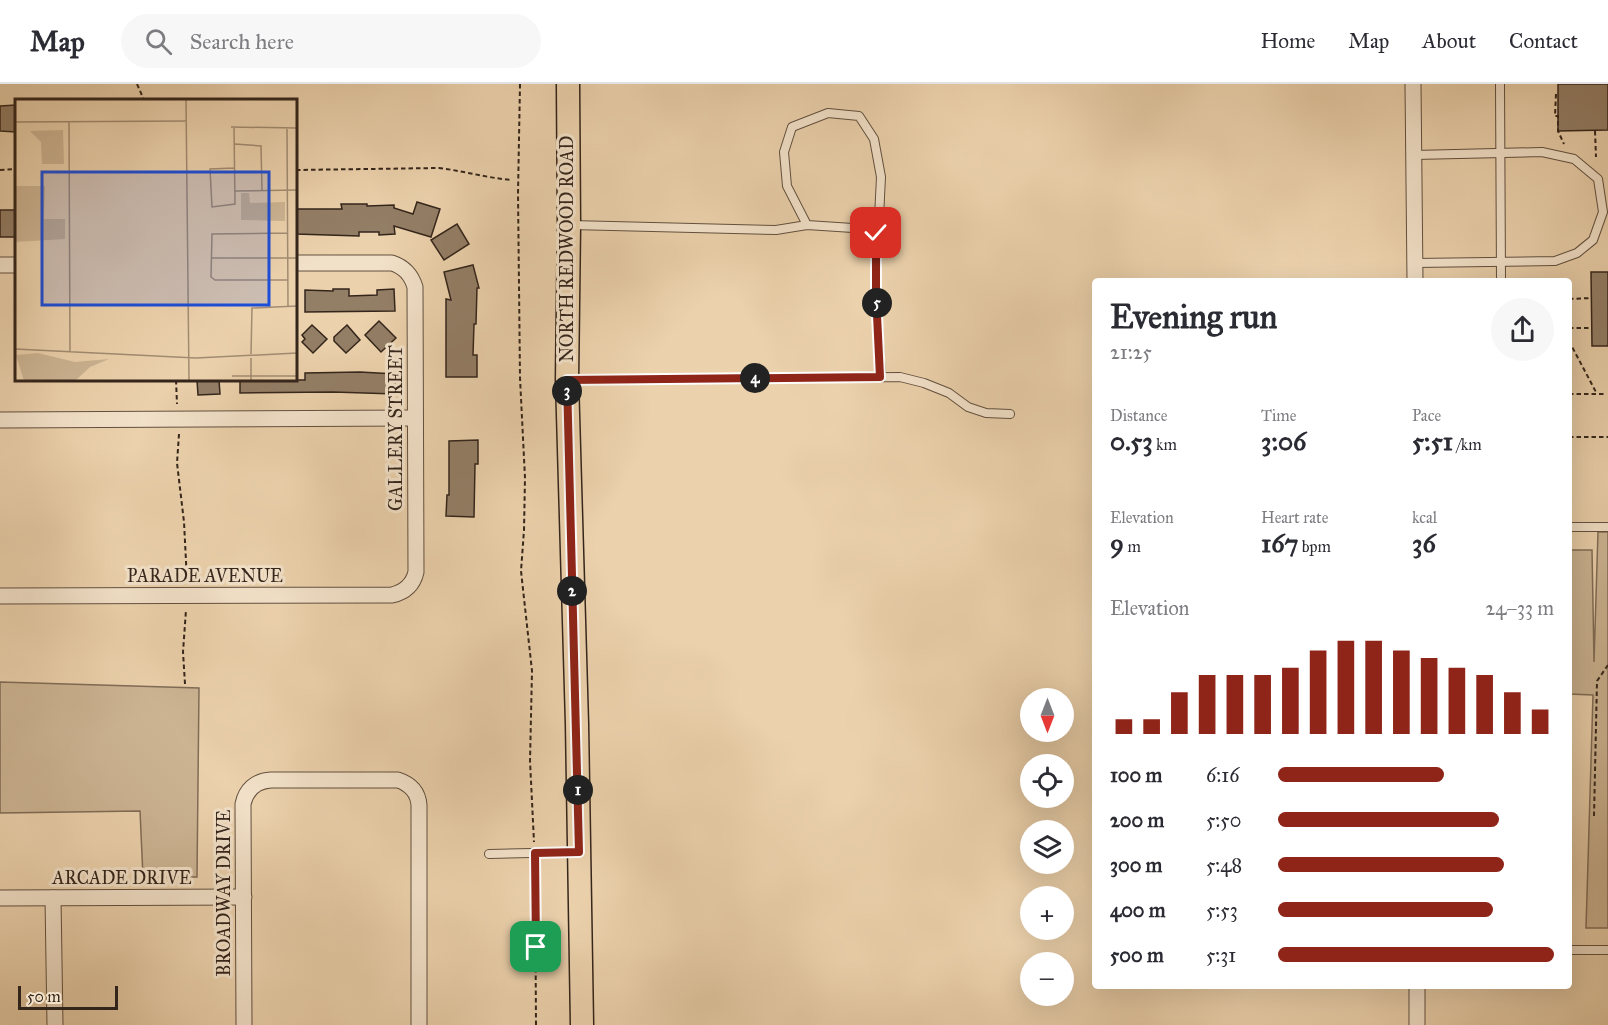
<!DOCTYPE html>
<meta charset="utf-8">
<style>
:root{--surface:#fff;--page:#f7f7f7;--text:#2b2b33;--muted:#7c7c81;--line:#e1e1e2;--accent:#8f2418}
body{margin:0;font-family:"IM FELL Great Primer",serif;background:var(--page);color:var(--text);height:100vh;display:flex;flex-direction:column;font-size:22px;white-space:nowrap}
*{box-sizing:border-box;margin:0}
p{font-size:20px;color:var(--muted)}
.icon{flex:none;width:33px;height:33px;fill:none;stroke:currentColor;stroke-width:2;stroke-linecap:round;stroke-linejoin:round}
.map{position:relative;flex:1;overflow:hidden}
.side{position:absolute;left:1092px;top:194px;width:480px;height:711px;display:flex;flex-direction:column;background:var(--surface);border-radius:6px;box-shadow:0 6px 24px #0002}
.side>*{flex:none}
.needle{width:39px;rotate:180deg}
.tools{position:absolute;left:1020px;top:604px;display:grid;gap:12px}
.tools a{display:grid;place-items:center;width:54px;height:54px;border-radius:50%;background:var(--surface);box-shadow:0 6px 24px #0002;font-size:30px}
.scale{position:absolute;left:18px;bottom:15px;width:100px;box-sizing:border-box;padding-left:6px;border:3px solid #34251b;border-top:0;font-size:16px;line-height:21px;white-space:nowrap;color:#34251b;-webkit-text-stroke:4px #f2e1c9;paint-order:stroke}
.pin{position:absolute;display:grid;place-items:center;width:51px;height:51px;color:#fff;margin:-26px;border-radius:12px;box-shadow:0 3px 9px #0006}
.km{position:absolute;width:30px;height:30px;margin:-15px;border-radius:50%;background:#222;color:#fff;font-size:16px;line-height:30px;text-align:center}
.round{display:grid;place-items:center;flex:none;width:63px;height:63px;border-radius:32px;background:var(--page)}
.head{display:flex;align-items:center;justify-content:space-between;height:102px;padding:0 18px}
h1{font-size:33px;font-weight:700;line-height:45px}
.metrics{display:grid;grid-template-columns:repeat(3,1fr);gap:9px;height:102px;padding:6px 18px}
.metrics div{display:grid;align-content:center}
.metrics b{font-size:26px;font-weight:700}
.metrics small{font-size:16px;font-weight:400}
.metrics p{font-size:16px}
.chart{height:168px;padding:12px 18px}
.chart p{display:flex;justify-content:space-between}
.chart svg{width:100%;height:108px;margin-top:6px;stroke:var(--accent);stroke-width:6}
ul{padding:0 18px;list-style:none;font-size:20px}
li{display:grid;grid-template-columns:96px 72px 1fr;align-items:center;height:45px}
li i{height:15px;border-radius:8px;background:var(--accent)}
header{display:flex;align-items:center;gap:36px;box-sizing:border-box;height:84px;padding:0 30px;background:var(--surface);border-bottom:2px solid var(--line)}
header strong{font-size:28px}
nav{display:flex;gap:33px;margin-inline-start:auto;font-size:21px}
.search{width:420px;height:54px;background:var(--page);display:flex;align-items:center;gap:15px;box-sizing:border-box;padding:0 21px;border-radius:33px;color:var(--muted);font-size:22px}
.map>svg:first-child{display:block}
.green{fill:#ccb493;stroke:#806c57;stroke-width:1.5}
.building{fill:#937e66;stroke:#34251b;stroke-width:1.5}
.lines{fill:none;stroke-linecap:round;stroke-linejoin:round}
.lane-casing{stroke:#62503f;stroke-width:10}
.street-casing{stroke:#62503f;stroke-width:17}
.primary-casing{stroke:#34251b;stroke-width:25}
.path{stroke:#34251b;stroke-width:2;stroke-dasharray:4.5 3;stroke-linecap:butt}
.lane{stroke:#f2e1c9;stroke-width:8}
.street{stroke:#f2e1c9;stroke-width:15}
.primary{stroke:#ebd1ac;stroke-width:22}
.route-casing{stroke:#fff;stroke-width:12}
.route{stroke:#8f2418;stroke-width:8}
.labels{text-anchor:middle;stroke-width:6;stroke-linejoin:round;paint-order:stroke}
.street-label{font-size:18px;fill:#34251b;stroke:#f2e1c9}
.inset-road{fill:none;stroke:#a28c72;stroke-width:1.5}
.view{fill:#1d4ed8;fill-opacity:0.15;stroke:#1d4ed8;stroke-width:3}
.inset-edge{fill:none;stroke:#34251b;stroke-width:3}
</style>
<header>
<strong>Map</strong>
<div class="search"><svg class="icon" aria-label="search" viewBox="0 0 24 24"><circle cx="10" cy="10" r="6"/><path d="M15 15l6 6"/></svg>Search here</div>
<nav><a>Home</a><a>Map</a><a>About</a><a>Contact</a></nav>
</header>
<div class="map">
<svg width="1608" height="941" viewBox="0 0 1608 941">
<rect width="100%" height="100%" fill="#ebd1ac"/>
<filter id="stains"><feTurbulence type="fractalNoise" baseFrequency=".00333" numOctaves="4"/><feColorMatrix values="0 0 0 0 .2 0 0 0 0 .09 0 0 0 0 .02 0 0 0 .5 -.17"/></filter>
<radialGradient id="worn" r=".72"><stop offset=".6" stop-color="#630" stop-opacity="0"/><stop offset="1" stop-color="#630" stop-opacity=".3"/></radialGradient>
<g class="green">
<path d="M 1598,448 L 1608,448 L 1608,844 L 1586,844 L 1593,611 L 1569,610 L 1569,466 L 1592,466 L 1594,578 Z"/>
<path d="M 0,598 L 199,604 L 197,793 L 143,793 L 140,727 L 0,729 Z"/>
</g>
<g class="building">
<path d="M 1558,0 L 1608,0 L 1608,46 L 1558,47 Z"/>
<path d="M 16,21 L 16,48 L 0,47 L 0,22 Z"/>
<path d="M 417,118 L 440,125 L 431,153 L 394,142 L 395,150 L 379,151 L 379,148 L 359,148 L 359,152 L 296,150 L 296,125 L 342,125 L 341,120 L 367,120 L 367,122 L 394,121 L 394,124 L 413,130 Z"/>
<rect x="0" y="126" width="16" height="27"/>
<path d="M 457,140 L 469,160 L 444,176 L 431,156 Z"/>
<path d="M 473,181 L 479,204 L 477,204 L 476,240 L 474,240 L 473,271 L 477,271 L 477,293 L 446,293 L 446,215 L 451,216 L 444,188 Z"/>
<path d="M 1591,188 L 1608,188 L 1608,262 L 1592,262 Z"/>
<path d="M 333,205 L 349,205 L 349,212 L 377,211 L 377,206 L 394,205 L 395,227 L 305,228 L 305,206 L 333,207 Z"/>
<path d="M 379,237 L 396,254 L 381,268 L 365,251 Z"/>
<path d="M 312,241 L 327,255 L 313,269 L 302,258 L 305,255 L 302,251 Z"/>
<path d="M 347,241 L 360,256 L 346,269 L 334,257 L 334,253 Z"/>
<path d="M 360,288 L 395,290 L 395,310 L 333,308 L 240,309 L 240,296 L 305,296 L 305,289 Z"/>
<path d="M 197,296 L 219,296 L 220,310 L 198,311 Z"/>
<path d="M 478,356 L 478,380 L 475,380 L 474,433 L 446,432 L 447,411 L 449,411 L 449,357 Z"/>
</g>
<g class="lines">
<g class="lane-casing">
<g id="lane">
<path d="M 1500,0 L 1501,196"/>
<path d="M 1414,71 L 1542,68 L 1574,75 L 1598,95 L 1603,128 L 1593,156 L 1577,169 L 1555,177 L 1415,179"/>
<path d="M 571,141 L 776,146 L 807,141 L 868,145 L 879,133 L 881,93 L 874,55 L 859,32 L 828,29 L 792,43 L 784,68 L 787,102 L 807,141"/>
<path d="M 868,145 L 876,149 L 877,158 L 876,210 L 881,293"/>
<path d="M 568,296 L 900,293 L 924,299 L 949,309 L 968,323 L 986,329 L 1010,330"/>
<path d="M 1569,443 L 1608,443"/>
<path d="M 489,770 L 577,768"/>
<path d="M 1569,866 L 1608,866"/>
</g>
</g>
<g class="street-casing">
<g id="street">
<path d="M 1413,0 L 1415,196"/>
<path d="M 0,181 L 16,181"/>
<path d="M 0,336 L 415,334"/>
<path d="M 0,512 L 392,511 C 405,508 413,501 416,488 L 415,203 C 411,190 404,183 392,179 L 296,179"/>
<path d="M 0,814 L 244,813"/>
<path d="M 53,814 L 55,941"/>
<path d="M 1417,902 L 1417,941"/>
<path d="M 244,941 L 243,720 C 246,706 255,697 271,696 L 398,696 C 410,700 418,708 419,721 L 419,941"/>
</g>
</g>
<g class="primary-casing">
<path id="primary" d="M 568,0 L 569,141 L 567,296 L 577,640 L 582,941"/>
</g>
<g class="path">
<path d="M 137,0 L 144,16"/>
<path d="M 520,0 L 518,110 L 520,294 L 525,394 L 524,446 L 521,487 L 532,587 L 530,677 L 534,758"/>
<path d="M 1556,10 L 1555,32 L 1558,32 L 1558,47 L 1564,60"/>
<path d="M 1595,47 L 1596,73"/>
<path d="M 0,86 L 16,85"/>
<path d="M 296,86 L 439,84 C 464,87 487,94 512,96"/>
<path d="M 1569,215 L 1592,214"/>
<path d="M 1569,244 L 1592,244"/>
<path d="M 1569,257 L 1597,310"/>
<path d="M 176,296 L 177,320"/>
<path d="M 1569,310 L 1605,310"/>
<path d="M 179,350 L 177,379 L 184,438 L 187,497"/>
<path d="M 1569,353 L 1608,353"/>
<path d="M 185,600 L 183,568 L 186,526"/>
<path d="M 1594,732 L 1597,597 L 1608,581"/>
<path d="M 535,779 L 536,941"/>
</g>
<use href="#lane" class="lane"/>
<use href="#street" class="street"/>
<use href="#primary" class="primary"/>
</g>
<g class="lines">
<g class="route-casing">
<path id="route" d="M 536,863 L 535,769 L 579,768 L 567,296 L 880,293 L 876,210 L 876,149"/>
</g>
<use href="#route" class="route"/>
</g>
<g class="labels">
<g class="street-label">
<text transform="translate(567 165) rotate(-90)" y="6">NORTH REDWOOD ROAD</text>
<text transform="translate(396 344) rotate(-90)" y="6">GALLERY STREET</text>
<text x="205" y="498">PARADE AVENUE</text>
<text x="122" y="800">ARCADE DRIVE</text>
<text transform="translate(224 809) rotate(-90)" y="6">BROADWAY DRIVE</text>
</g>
</g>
<g transform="translate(15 15)">
<rect width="282" height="282" fill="#ebd1ac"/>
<path d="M 48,31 L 49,65 L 27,65 L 26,43 L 15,32 ZM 0,87 L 30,87 L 29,120 L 50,120 L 50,140 L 0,143 ZM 226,94 L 234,94 L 235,104 L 270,103 L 270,122 L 226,121 ZM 23,254 L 60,263 L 94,260 L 75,268 L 60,282 L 9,282 L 1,256 Z" fill="#ccb493"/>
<path class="inset-road" d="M 171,0 L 174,282M 0,23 L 172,22M 54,23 L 55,253M 216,28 L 282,29M 219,28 L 220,105 L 197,108 L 195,70 L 220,69M 272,30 L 273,207M 220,45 L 246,47 L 247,91M 220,92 L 282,91M 273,134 L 197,135 L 196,178 L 200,181 L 273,181M 196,159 L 282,159M 0,250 L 181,259 L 282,254M 236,255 L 237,209 L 282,207M 236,259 L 236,282M 217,277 L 282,277"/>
<path class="view" d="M 27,73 L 254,73 L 254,206 L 27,206 Z"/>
<rect width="282" height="282" class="inset-edge"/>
</g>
<rect width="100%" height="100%" filter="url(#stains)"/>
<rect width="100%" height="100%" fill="url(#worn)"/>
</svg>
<div class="tools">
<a><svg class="needle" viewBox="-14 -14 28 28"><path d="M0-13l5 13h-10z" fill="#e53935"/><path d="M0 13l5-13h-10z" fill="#7c7c81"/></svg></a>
<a><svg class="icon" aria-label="locate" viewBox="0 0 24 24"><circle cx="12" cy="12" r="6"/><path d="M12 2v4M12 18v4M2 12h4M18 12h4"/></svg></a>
<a><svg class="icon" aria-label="layers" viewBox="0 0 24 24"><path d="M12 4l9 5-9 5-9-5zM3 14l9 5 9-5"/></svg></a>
<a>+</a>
<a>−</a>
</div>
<div class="scale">50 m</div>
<div class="pin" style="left:536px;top:863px;background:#1e9e55"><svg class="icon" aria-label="arrive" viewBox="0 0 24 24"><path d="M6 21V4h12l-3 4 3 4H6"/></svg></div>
<div class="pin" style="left:876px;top:149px;background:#d93025"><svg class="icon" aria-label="check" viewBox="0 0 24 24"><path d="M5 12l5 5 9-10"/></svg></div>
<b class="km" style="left:578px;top:706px">1</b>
<b class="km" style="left:572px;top:507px">2</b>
<b class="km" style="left:567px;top:307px">3</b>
<b class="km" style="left:755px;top:294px">4</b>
<b class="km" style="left:877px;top:219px">5</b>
<section class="side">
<div class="head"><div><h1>Evening run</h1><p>21:25</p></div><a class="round"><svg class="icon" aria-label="share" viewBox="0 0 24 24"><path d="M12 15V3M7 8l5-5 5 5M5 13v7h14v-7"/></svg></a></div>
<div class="metrics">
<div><p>Distance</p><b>0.53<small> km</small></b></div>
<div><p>Time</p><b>3:06</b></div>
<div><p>Pace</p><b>5:51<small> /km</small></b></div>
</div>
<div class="metrics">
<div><p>Elevation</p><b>9<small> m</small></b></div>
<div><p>Heart rate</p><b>167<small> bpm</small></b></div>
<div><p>kcal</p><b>36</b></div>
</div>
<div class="chart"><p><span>Elevation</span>24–33 m</p>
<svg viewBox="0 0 160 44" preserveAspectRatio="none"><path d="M5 44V38M15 44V38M25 44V27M35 44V20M45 44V20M55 44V20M65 44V17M75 44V10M85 44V6M95 44V6M105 44V10M115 44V13M125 44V17M135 44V20M145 44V27M155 44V34"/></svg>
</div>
<ul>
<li><b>100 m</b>6:16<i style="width:60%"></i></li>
<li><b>200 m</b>5:50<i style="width:80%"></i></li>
<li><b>300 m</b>5:48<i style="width:82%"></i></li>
<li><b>400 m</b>5:53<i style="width:78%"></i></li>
<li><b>500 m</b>5:31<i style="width:100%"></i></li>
</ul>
</section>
</div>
